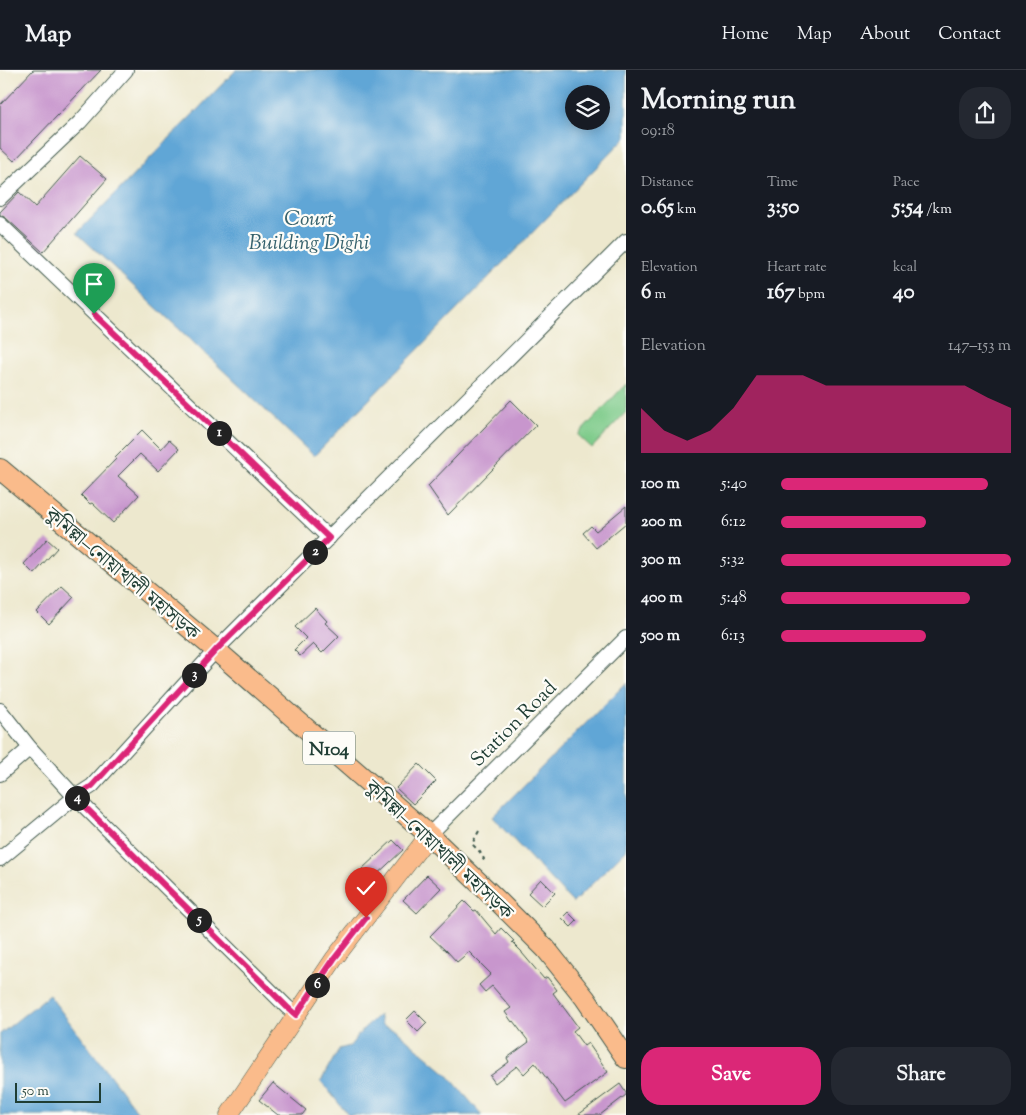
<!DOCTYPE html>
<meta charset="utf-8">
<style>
:root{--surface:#171b24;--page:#242831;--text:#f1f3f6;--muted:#9ea1a6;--line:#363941;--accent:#db2777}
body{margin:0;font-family:"Sorts Mill Goudy","Noto Serif Bengali",serif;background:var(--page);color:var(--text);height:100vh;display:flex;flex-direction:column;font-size:19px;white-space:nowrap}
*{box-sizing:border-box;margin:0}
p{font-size:16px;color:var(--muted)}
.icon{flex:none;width:28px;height:28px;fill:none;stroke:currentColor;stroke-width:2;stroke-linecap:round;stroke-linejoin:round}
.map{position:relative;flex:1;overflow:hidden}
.sheet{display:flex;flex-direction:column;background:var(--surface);width:400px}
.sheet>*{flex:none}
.tools{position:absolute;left:565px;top:15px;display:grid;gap:10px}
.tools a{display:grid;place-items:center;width:45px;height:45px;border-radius:50%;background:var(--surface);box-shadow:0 2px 12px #0003;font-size:25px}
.scale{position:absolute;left:15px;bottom:12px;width:86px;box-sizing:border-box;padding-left:5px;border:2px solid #1f3d34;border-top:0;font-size:14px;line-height:18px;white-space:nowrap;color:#1f3d34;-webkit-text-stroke:4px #fdfcf7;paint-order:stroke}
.pin{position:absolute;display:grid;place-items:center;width:42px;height:42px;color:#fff;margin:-51px -21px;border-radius:50% 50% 50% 0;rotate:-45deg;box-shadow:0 0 5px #0007}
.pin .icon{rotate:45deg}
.km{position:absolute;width:25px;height:25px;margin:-12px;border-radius:50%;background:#222;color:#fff;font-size:14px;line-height:25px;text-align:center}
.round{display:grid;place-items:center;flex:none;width:52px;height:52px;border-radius:20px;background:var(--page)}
.headline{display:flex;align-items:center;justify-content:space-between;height:85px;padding:0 15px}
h1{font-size:28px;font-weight:700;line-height:38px}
.metrics{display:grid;grid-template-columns:repeat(3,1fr);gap:8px;height:85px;padding:5px 15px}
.metrics div{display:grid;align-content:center}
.metrics b{font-size:21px;font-weight:700}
.metrics small{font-size:14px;font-weight:400}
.metrics p{font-size:14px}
.chart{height:140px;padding:10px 15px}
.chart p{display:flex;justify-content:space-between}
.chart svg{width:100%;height:90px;margin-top:5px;fill:var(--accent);opacity:.7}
.button{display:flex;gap:10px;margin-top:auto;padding:10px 15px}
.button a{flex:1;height:58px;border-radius:20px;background:var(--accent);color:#fff;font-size:20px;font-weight:700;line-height:58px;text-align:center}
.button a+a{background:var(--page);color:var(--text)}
ul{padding:0 15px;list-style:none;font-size:16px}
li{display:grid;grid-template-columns:80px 60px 1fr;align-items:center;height:38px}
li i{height:12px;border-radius:6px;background:var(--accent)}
header{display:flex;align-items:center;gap:30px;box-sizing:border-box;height:70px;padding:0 25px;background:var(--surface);border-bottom:1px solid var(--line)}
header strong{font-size:24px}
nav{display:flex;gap:28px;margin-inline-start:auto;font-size:18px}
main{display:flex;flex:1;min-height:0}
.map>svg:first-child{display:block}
.green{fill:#7ecb8a;stroke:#4e845f}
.water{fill:#60a6d6;stroke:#407285;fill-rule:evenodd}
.building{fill:#c896cd}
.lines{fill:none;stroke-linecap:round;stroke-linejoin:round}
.minor-casing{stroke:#3e574b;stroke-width:16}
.major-casing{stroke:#3e574b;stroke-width:19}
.highway-casing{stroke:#3e574b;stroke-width:22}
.path{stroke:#3e574b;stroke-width:2;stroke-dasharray:4 4;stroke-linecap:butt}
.minor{stroke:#fff;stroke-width:14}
.major{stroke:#fabb8b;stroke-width:18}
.highway{stroke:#fabb8b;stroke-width:20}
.route-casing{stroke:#fff;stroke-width:10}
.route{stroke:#db2777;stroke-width:6}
.labels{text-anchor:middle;stroke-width:4.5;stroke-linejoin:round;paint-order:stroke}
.shield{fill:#fdfcf7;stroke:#62766e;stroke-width:1}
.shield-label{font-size:19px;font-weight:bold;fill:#1f3d34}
.street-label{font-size:20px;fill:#1f3d34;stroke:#fdfcf7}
.water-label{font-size:21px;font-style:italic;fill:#36626d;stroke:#fdfcf7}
</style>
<header>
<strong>Map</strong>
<nav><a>Home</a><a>Map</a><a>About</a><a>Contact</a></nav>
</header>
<main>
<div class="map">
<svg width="626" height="1045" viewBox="0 0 626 1045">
<rect width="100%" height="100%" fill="#fdfcf7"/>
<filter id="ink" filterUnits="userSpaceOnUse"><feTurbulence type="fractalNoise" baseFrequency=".02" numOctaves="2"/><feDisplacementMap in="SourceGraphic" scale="10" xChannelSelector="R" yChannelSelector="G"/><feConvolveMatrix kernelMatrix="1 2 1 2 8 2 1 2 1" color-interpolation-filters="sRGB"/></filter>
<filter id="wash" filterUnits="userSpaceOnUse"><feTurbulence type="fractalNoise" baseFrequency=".0096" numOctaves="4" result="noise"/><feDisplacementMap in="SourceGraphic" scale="20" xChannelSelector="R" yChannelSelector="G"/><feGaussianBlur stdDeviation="1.12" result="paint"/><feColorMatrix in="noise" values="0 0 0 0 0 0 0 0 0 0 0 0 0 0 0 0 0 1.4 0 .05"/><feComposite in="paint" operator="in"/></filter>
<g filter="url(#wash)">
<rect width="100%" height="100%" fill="#ede8ce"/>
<path class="green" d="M 626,314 L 626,342 L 592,378 L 578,365 Z"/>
<g class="water">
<path d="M 236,0 L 626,0 L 626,67 L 314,386 L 77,163 ZM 574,24 L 601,24 L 601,51 L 574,51 Z"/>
<path d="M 626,613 L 626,780 L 573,833 L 492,747 Z"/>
<path d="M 49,925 L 140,1045 L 0,1045 L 0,964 Z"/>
<path d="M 379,945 L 382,955 L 396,960 L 446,1003 L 482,1045 L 348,1045 L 321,1011 L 339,979 L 350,976 L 363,959 Z"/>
</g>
<g id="blocks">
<g class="building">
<path d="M 33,0 L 101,0 L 14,91 L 0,78 L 0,35 Z"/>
<path d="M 80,86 L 107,109 L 43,182 L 6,148 L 0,145 L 0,142 L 19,122 L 35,137 Z"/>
<path d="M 511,330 L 536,355 L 448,445 L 428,416 Z"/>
<path d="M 142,360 L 161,379 L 169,370 L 179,379 L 158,401 L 140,384 L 118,406 L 139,425 L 113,453 L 92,433 L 90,434 L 81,425 L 116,389 L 115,387 Z"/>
<path d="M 626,436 L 626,453 L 596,478 L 583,463 L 591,456 L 596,461 Z"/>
<path d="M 47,469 L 57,478 L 34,504 L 24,494 Z"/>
<path d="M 62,516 L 74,527 L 49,554 L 37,542 Z"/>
<path d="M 315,538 L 327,551 L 325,553 L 339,566 L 322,583 L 313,574 L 300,586 L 294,580 L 306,568 L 295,557 Z"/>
<path d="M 419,694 L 436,711 L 413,734 L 396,718 Z"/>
<path d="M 393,770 L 403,780 L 372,809 L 362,799 Z"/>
<path d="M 427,805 L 441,818 L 417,843 L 403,830 Z"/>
<path d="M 541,809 L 555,823 L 542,836 L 528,823 Z"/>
<path d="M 464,831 L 474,841 L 476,840 L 496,864 L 501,858 L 514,871 L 512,872 L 522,882 L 522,883 L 544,909 L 547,907 L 557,920 L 553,923 L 578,957 L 573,961 L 584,976 L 588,973 L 608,1002 L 565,1033 L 535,993 L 524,1004 L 517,996 L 495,1013 L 490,1006 L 509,992 L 507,988 L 529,972 L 513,951 L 512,952 L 505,942 L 511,938 L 492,916 L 485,922 L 479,915 L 491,904 L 469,882 L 457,892 L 446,880 L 446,881 L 430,866 Z"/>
<path d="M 568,842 L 577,851 L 571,857 L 562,848 Z"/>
<path d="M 415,941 L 427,953 L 418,962 L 406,950 Z"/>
<path d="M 273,1013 L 306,1040 L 302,1045 L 278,1045 L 259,1030 Z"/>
<path d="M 620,1014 L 626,1023 L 626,1025 L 600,1045 L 578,1045 Z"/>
</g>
</g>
</g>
<g filter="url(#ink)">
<use href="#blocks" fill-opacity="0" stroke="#3e574b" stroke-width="1"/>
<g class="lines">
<g class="minor-casing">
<g id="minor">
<path d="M 0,128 L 80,52 L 126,0"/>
<path d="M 0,154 L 329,468"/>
<path d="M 0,640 L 30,678 L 75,727 L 92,716 L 216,580 L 626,171"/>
<path d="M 0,704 L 30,678"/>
<path d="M 429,765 L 626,568"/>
<path d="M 0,789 L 75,727 L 287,937 L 297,945"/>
</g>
</g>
<g class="major-casing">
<path id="major" d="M 229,1045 L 334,889 L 429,765"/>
</g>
<g class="highway-casing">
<path id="highway" d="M 0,399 L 210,575 L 429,765 L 499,832 L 546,879 L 585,928 L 626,988"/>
</g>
<path class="path" d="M 479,761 L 472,774 L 480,782 L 484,789 L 480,793"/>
<use href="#minor" class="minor"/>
<use href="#major" class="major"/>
<use href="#highway" class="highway"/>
</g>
</g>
<g class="lines" filter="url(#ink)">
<g class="route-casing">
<path id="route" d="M 94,244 L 329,468 L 216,580 L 92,716 L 75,727 L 287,937 L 296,945 L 334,889 L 366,848"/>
</g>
<use href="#route" class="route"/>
</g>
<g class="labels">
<rect class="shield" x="303" y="661.5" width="52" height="33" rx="4"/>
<g class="shield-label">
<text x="329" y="685">N104</text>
</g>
<g class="street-label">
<text transform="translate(123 503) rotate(40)" y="7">কুমিল্লা–নোয়াখালী মহাসড়ক</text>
<text transform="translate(513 653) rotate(-45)" y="7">Station Road</text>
<text transform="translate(440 779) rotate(43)" y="7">কুমিল্লা–নোয়াখালী মহাসড়ক</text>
</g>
<g class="water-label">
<text x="309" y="155">Court<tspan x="309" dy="24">Building Dighi</tspan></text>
</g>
</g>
</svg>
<div class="tools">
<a><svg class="icon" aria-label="layers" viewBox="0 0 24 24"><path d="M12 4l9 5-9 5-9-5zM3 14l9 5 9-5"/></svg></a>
</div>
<div class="scale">50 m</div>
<div class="pin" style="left:94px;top:244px;background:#1e9e55"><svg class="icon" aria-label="arrive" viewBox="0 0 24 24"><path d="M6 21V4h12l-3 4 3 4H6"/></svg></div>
<div class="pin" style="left:366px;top:848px;background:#d93025"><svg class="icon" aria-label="check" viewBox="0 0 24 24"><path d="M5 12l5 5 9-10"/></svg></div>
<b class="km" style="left:219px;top:363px">1</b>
<b class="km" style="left:315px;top:482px">2</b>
<b class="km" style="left:194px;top:605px">3</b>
<b class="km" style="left:77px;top:728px">4</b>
<b class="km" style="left:199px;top:850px">5</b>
<b class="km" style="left:317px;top:915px">6</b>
</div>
<section class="sheet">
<div class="headline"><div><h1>Morning run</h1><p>09:18</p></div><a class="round"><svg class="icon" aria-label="share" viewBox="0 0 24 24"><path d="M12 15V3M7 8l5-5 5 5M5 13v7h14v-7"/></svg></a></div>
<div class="metrics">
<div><p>Distance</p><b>0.65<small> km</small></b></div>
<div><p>Time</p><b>3:50</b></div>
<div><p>Pace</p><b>5:54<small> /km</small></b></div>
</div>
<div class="metrics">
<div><p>Elevation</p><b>6<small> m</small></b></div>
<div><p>Heart rate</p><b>167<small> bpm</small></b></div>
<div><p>kcal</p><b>40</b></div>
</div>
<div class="chart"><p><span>Elevation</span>147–153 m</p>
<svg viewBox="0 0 160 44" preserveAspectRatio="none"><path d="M0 44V22L10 33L20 38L30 33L40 22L50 6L60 6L70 6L80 11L90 11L100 11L110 11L120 11L130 11L140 11L150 17L160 22V44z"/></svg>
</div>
<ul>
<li><b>100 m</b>5:40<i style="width:90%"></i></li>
<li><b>200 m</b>6:12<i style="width:63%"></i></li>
<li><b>300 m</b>5:32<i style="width:100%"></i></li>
<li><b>400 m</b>5:48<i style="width:82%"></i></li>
<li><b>500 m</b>6:13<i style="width:63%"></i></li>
</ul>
<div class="button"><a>Save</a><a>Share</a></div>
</section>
</main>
